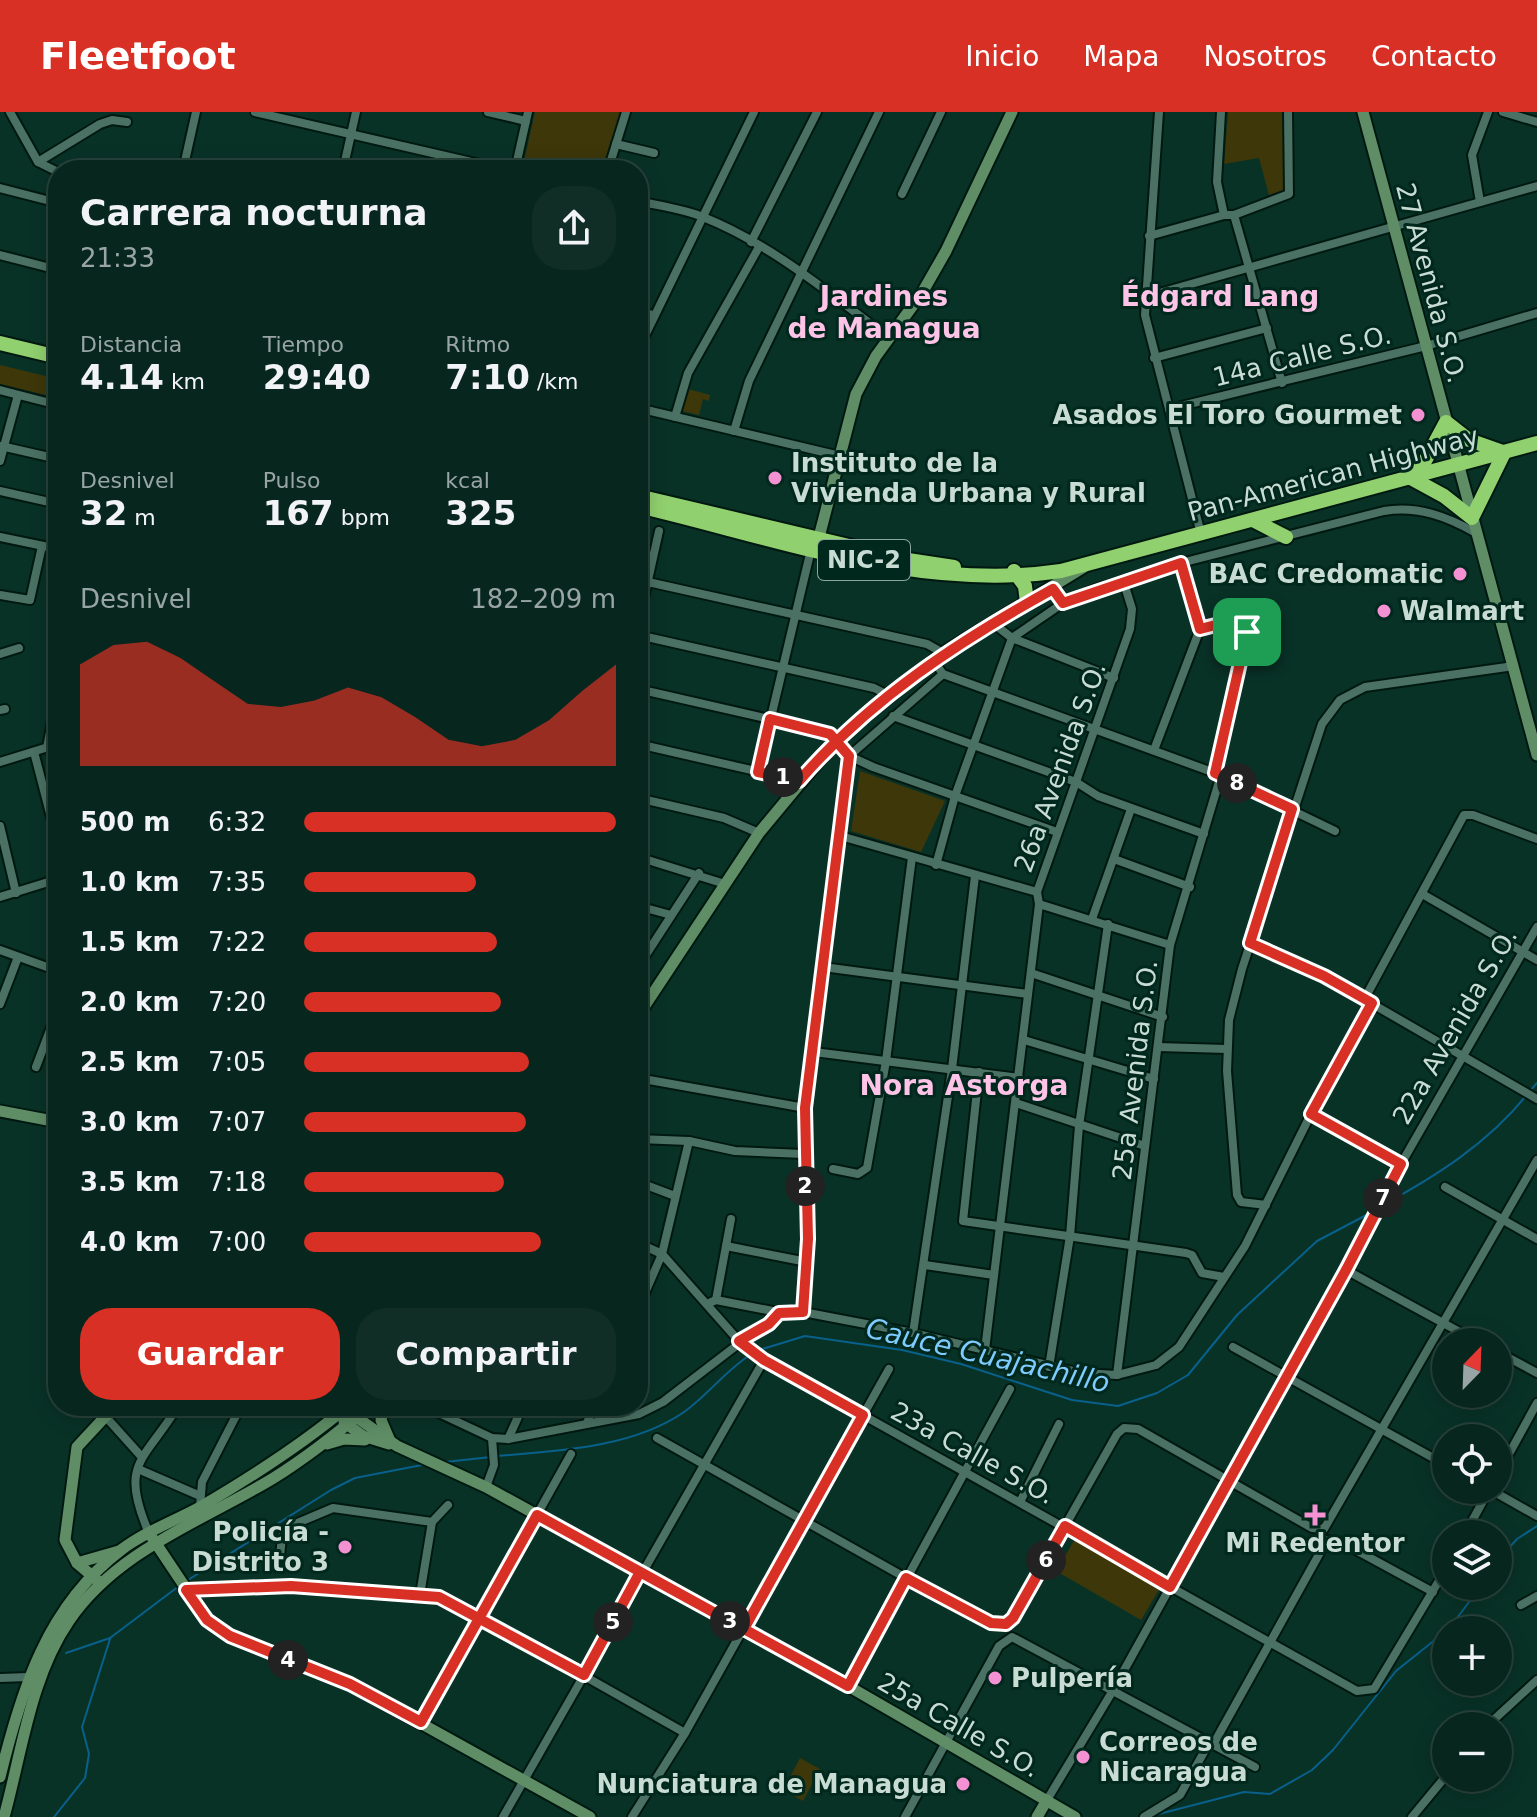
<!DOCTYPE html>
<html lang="es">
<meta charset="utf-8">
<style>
:root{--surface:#07261d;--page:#102e26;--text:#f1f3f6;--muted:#98a5a4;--line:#28433b;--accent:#d93025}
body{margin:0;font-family:"DejaVu Sans",sans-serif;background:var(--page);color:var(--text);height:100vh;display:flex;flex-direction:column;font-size:30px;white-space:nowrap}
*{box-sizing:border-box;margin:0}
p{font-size:26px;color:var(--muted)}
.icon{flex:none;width:44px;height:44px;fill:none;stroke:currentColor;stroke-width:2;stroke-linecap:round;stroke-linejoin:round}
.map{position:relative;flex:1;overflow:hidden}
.side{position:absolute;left:48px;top:48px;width:600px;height:1256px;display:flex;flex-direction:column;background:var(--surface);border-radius:32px;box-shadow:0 4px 20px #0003,0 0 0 2px var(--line)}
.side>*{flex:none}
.needle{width:52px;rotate:23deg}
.fabs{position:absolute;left:1432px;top:1216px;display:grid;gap:16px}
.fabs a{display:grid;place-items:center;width:80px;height:80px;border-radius:50%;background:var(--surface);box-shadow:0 4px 20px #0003,0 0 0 2px var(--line);font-size:40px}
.pin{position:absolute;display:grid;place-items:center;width:68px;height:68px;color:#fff;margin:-34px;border-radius:16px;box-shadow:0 4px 12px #0006}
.km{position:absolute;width:40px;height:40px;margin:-20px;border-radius:50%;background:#222;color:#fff;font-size:22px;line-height:40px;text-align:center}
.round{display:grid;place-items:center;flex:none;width:84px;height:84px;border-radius:32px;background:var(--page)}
.head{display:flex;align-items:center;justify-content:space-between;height:136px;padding:0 32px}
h1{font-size:36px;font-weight:700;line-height:60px}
.figures{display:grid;grid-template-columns:repeat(3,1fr);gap:12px;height:136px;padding:8px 32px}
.figures div{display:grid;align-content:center}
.figures b{font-size:34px;font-weight:700}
.figures small{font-size:22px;font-weight:400}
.figures p{font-size:22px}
.chart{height:224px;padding:16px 32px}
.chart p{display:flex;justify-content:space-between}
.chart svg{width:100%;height:144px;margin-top:8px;fill:var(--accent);opacity:.7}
.primary-button{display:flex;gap:16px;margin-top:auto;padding:16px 32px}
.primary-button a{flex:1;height:92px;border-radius:32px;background:var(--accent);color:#fff;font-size:32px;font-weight:700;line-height:92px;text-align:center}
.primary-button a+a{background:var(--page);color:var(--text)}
ul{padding:0 32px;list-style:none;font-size:26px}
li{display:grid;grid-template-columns:128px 96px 1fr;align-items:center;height:60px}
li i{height:20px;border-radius:10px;background:var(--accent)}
header{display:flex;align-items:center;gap:48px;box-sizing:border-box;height:112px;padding:0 40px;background:var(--accent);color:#fff}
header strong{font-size:38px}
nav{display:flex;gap:44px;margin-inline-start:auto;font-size:28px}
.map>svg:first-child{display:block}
.green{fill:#3d370a}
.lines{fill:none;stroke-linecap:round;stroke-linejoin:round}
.stream{stroke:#08608b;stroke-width:2}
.street-casing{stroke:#001910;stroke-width:12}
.secondary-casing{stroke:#001910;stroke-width:15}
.highway-casing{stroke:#001910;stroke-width:18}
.street{stroke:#4a7163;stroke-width:8}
.secondary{stroke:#5f8e66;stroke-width:11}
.highway{stroke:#90d06e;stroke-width:14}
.route-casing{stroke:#fff;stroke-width:16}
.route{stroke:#d93025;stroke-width:10}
.poi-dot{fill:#f491d3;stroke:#00281d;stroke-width:3}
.labels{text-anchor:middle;stroke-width:6;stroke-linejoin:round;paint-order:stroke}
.shield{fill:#00281d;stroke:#8ca69d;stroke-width:2}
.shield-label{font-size:24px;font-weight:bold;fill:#c8dcd4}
.street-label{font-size:26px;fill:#c8dcd4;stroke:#00281d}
.poi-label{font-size:26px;font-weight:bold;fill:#c8dcd4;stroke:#00281d;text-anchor:end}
.neighbourhood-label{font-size:28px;font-weight:bold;fill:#fec4e8;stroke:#00281d}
.water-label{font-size:28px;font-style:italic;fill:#7ecbfd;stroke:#00281d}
</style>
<header>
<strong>Fleetfoot</strong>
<nav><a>Inicio</a><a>Mapa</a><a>Nosotros</a><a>Contacto</a></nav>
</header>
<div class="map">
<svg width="1537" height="1705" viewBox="0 0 1537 1705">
<rect width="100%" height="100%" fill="#093227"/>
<g class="green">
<path d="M 535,0 L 621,0 L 603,58 L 522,58 Z"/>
<path d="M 1228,0 L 1286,0 L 1288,80 L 1270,87 L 1259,46 L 1224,52 Z"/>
<path d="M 0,253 L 58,267 L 58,286 L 0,272 Z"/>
<path d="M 688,277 L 710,283 L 709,289 L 703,287 L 699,303 L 682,299 Z"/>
<path d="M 860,659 L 945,689 L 921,740 L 851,719 Z"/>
<path d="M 1075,1427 L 1160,1476 L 1141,1508 L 1056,1459 Z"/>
<path d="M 800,1646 L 820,1657 L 803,1689 L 783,1678 Z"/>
</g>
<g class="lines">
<g class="stream">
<path d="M 1530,979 L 1537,971"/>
<path d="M 1383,1093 C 1436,1064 1487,1032 1526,984"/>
<path d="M 759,1238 L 805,1224 L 902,1238 L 961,1252 L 1072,1288 L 1118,1294 L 1157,1281 L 1188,1263 L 1237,1203 L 1317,1129 L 1374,1099"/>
<path d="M 497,1344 C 557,1339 632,1336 684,1300 C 708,1283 725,1259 750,1243"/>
<path d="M 445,1350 L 491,1345"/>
<path d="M 1498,1448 L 1517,1427 L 1537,1414"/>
<path d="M 188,1468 L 331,1378 L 355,1366 L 427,1352"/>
<path d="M 1448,1518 L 1481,1474"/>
<path d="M 66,1541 L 110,1526 L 179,1474"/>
<path d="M 1155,1703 L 1244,1680 L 1270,1682 L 1312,1658 L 1333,1638 L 1396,1559 L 1446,1519"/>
<path d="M 54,1705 L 85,1666 L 89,1642 L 82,1615 L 110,1527"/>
</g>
<g class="street-casing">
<g id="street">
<path d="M 10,0 L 38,50 L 58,60"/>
<path d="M 255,0 L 506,58"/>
<path d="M 488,0 L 526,9"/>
<path d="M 1159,0 L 1145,203 L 1201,422"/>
<path d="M 1221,0 L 1217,70 L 1224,103 L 1234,103 L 1289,82 L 1288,0"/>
<path d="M 1503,0 L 1537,10"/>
<path d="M 616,32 L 654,41"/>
<path d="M 38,50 L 100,12 L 112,8 L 127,10"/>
<path d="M 183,58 L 196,0"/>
<path d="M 343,58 L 356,0"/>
<path d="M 515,58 L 528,0"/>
<path d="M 608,58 L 626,0"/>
<path d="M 0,76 L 58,91"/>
<path d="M 902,82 L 941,0"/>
<path d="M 638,89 C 660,94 683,97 703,105 C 771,132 830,182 888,225"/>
<path d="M 1480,90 L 1472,43 L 1488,0"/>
<path d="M 1234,103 L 1282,271"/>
<path d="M 1149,124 L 1224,103"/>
<path d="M 751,130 L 817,0"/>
<path d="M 0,143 L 58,158"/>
<path d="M 1145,185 L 1537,74"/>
<path d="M 638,199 L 653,203"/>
<path d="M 638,238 L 754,0"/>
<path d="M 1154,246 L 1267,216"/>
<path d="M 0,278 L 58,293"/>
<path d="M 638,296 L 840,344"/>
<path d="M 1169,297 L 1426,234 L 1537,201"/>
<path d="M 675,305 L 688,261 L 759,135"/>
<path d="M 734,319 L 749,269 L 879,0"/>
<path d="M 1,334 L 58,347"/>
<path d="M 0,349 L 18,283"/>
<path d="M 0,379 L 58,392"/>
<path d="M 0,425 L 58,437"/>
<path d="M 648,470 L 927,532 L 943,541"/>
<path d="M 0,483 L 30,488 L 42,434"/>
<path d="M 994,512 L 1012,526 L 1063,491 L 1095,477 L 1181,451 L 1384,399 C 1417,393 1448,405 1476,421"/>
<path d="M 638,513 L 659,419"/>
<path d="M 1200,517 L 1233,507 L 1244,509 L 1247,514 L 1215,661"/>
<path d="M 638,523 L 874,576 L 888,583"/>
<path d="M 0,542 L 19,536"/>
<path d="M 933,548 L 943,562 L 1215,661 L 1335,719"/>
<path d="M 638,577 L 822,619 L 837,627 L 849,644 L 873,655 L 1057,720"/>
<path d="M 0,598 L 5,597"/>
<path d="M 893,604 L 1076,670 L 1098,684 L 1204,722"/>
<path d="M 638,632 L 799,669"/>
<path d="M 47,636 L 58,577"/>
<path d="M 1154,638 L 1200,517 L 1181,451"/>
<path d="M 34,640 L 58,732"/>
<path d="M 849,644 L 943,562"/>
<path d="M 0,650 L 58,632"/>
<path d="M 758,660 L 809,446"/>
<path d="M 638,686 L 724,706 L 759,721"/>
<path d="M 0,714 L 16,781"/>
<path d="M 837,723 L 1037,780"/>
<path d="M 638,745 L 725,772"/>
<path d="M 1114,747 L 1190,775"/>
<path d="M 936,753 L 955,684 L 1012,526 L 1114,566"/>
<path d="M 1424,783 L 1537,848"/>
<path d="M 0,785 L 58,767"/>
<path d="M 1039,792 L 1170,833"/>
<path d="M 638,794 L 671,803"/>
<path d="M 1092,807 L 1131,697"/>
<path d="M 1250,831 L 1324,864 L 1537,987"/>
<path d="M 0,838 L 58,859"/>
<path d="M 638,855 L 699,761"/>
<path d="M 823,855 L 1028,882"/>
<path d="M 1031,861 L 1163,905"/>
<path d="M 1365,886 L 1464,703 L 1473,703 L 1537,727"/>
<path d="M 0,892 L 18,845"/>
<path d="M 1024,928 L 1154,967"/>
<path d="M 1158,935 L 1227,937"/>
<path d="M 814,940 L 1019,966"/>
<path d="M 36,955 L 58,897"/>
<path d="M 979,960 L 963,1109 L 1186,1141 L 1192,1143 L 1202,1161 L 1224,1165"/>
<path d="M 638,966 L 805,996"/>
<path d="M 1016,991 L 1145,1034"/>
<path d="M 1311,1002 L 1401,1052"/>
<path d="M 638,1027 L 689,1029 L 735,1039 L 803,1042"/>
<path d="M 833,1057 L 858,1062 L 867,1056 L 886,949 L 912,745"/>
<path d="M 638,1070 L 675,1084"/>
<path d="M 1445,1075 L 1537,1127"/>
<path d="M 1266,1093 L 1241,1090 L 1237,1083 L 1227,959 L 1229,908 L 1242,857 L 1322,612 L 1340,588 L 1365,575 L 1514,554"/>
<path d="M 638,1131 L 662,1142 L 739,1229 L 764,1248 L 1357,1579 L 1374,1577 L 1446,1457"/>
<path d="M 726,1134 L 807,1150"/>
<path d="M 925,1153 L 994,1163"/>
<path d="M 1346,1158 L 1478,1230"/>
<path d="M 716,1188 L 731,1107"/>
<path d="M 707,1192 L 716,1188 L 788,1202 L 803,1200 L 913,1221 L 1081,1261 L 1117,1263 L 1156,1253 L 1179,1235 L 1245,1134 L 1311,1002 L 1372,891"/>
<path d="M 638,1197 L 662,1142 L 689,1029"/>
<path d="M 803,1200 L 808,1127 L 805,996 L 849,644"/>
<path d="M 913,1221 L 952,957 L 975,764"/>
<path d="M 1233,1235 L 1446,1353"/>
<path d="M 985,1238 L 1039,792 L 1037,780 L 1130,517 L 1132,497 L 1123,468"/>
<path d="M 1498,1240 L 1537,1261"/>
<path d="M 1049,1255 L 1070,1124 L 1079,1014 L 1108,812"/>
<path d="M 1117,1263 L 1170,833 L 1221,663"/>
<path d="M 424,1294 L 492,1326 L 508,1327 L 639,1302 L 663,1290 L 779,1201"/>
<path d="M 105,1304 L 140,1343"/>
<path d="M 587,1311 L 594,1294"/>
<path d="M 657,1326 L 906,1466 L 1000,1513 L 1013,1506 L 1117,1322 L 1124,1316 L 1138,1317 L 1312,1416 L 1324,1417 L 1537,1048"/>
<path d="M 508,1327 L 523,1294"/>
<path d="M 138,1357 L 198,1383"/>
<path d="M 1498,1362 L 1537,1291"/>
<path d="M 486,1375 L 494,1353 L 492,1326"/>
<path d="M 1491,1378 L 1537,1404"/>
<path d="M 1020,1390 L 1059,1312"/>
<path d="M 200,1395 L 202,1370 L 241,1294"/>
<path d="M 149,1421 C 118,1350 145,1349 178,1294"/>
<path d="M 1465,1422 L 1489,1378"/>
<path d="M 280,1445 L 282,1424 L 288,1415 L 333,1396 L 432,1410 L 448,1393"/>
<path d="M 186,1478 L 291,1474 L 439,1485 L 480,1505 L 685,1621"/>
<path d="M 420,1483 L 432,1410"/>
<path d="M 1521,1493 L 1537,1484"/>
<path d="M 0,1566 L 28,1565"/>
<path d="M 848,1574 L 1010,1277"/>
<path d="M 421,1610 L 571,1342"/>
<path d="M 1487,1614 L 1537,1568"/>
<path d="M 1213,1633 L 1327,1428 L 1341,1430 L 1433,1480"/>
<path d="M 1047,1688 L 1112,1580 L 1346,1158 L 1401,1052 L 1537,815"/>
<path d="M 503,1705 L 764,1248"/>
<path d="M 632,1705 L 685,1621 L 889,1257"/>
<path d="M 905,1705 L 999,1534 L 1012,1525 L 1255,1655"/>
<path d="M 1144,1705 L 1180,1683 L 1209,1631"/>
<path d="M 1412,1705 L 1446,1664"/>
</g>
</g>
<g class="secondary-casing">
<g id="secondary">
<path d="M 1363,0 L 1537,643"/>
<path d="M 817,433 L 856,282 L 876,244 L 922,181 L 946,139 L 1012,0"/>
<path d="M 1053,477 L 1063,491"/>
<path d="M 638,904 L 759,721 L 837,627 L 943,541 L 1084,455"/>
<path d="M 0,999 L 58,1010"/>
<path d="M 384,1294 L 381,1308 L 390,1329"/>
<path d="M 345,1297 L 397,1334 L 486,1375 L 848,1574 L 1075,1705"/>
<path d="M 344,1310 L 363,1324 L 389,1332"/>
<path d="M 327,1332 L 344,1327 L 365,1328"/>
<path d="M 149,1421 L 207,1508 L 230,1524 L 350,1572 L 590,1705"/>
<path d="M 77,1451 L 119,1439"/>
<path d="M 97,1468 L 77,1451 L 65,1428 L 77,1335 L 115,1294"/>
<path d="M 0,1665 C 21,1579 47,1494 121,1438 C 146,1419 175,1409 202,1394 C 253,1364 303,1332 348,1294"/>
<path d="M 4,1705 C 22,1640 30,1566 69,1509 C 116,1439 202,1409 272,1367 C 306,1346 339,1320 369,1294"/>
<path d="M 1037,1705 L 1047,1688"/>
</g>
</g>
<g class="highway-casing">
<g id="highway">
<path d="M 0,231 L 58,245"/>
<path d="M 1411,366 L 1444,384 L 1472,406 L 1504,341"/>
<path d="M 1411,366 L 1425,349 L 1446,310 L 1469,328 L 1503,340"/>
<path d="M 638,384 L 908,448 L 954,455"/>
<path d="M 638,394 C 775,426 919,480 1061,459 L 1537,331"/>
<path d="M 1253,408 L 1286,425"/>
<path d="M 1014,459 L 1025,474 L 1027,491"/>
</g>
</g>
<use href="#street" class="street"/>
<use href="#secondary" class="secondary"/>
<use href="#highway" class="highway"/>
</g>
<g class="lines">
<g class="route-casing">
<path id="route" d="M 1247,520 L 1244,509 L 1239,507 L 1200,517 L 1181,451 L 1063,491 L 1053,477 C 959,529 870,587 799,669 L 758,660 L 770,607 L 830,622 L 849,644 L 805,996 L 808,1127 L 803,1200 L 779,1201 L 769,1212 L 739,1229 L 764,1248 L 863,1303 L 744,1517 L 537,1403 L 421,1610 L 350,1572 L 230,1524 L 207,1508 L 186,1478 L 291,1474 L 439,1485 L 584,1563 L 640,1460 L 848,1574 L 906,1466 L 991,1511 L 1006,1512 L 1013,1506 L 1065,1414 L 1170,1475 L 1346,1158 L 1401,1052 L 1311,1002 L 1372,891 L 1324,864 L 1250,831 L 1292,697 L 1215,661 L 1247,520"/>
</g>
<use href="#route" class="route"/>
</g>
<g class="poi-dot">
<circle cx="1418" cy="303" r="8"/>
<circle cx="775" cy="366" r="8"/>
<circle cx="1460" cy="462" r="8"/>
<circle cx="1384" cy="499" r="8"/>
<path d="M1311 1391h8v8h8v8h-8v8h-8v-8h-8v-8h8z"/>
<circle cx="345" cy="1435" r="8"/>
<circle cx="995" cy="1566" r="8"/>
<circle cx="1083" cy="1645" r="8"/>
<circle cx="963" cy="1672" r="8"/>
</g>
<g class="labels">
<rect class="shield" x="818" y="428" width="92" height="40" rx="6"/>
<g class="shield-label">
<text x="864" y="456">NIC-2</text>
</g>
<g class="street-label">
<text transform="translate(1431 171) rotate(75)" y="9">27 Avenida S.O.</text>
<text transform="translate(1302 244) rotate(-14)" y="9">14a Calle S.O.</text>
<text transform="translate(1333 362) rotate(-15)" y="9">Pan-American Highway</text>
<text transform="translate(1060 655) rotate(-70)" y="9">26a Avenida S.O.</text>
<text transform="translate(1455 914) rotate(-60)" y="9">22a Avenida S.O.</text>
<text transform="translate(1135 958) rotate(-83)" y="9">25a Avenida S.O.</text>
<text transform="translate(973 1341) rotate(29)" y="9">23a Calle S.O.</text>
<text transform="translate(959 1613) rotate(30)" y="9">25a Calle S.O.</text>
</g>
<g class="poi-label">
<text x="1402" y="312">Asados El Toro Gourmet</text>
<text x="791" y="360" text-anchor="start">Instituto de la<tspan x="791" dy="30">Vivienda Urbana y Rural</tspan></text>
<text x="1444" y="471">BAC Credomatic</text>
<text x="1400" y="508" text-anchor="start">Walmart</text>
<text x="329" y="1429">Policía -<tspan x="329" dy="30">Distrito 3</tspan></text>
<text x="1315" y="1440" text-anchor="middle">Mi Redentor</text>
<text x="1011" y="1575" text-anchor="start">Pulpería</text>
<text x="1099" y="1639" text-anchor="start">Correos de<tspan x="1099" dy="30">Nicaragua</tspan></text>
<text x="947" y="1681">Nunciatura de Managua</text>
</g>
<g class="neighbourhood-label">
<text x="884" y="194">Jardines<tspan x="884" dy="32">de Managua</tspan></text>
<text x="1220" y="194">Édgard Lang</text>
<text x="964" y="983">Nora Astorga</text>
</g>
<g class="water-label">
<text transform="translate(988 1243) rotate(13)" y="10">Cauce Cuajachillo</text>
</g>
</g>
</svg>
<div class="fabs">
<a><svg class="needle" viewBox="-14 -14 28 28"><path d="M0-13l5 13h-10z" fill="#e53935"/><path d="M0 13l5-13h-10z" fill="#98a5a4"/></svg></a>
<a><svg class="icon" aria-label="locate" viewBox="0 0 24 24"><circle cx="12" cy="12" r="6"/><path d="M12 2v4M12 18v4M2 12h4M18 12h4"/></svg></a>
<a><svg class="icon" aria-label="layers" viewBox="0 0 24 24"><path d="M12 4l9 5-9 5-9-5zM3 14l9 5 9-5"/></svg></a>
<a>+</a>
<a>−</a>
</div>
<div class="pin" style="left:1247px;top:520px;background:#1e9e55"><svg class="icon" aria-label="arrive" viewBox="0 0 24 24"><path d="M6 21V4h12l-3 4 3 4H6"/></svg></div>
<b class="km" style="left:783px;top:665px">1</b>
<b class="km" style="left:805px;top:1074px">2</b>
<b class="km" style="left:730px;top:1509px">3</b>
<b class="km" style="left:288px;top:1548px">4</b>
<b class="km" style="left:613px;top:1510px">5</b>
<b class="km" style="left:1046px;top:1448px">6</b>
<b class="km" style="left:1383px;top:1086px">7</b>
<b class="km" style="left:1237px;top:671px">8</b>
<section class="side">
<div class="head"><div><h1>Carrera nocturna</h1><p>21:33</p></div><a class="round"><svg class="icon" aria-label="share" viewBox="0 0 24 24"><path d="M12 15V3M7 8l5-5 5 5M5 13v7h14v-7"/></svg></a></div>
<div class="figures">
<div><p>Distancia</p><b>4.14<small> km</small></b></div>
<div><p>Tiempo</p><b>29:40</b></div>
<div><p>Ritmo</p><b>7:10<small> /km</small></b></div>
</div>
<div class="figures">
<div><p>Desnivel</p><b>32<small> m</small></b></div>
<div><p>Pulso</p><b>167<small> bpm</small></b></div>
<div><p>kcal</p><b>325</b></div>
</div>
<div class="chart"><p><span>Desnivel</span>182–209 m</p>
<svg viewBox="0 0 160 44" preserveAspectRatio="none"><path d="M0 44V13L10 7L20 6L30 11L40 18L50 25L60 26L70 24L80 20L90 23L100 29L110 36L120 38L130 36L140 30L150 21L160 13V44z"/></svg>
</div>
<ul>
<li><b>500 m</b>6:32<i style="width:100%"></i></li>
<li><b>1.0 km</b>7:35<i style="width:55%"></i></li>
<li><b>1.5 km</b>7:22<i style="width:62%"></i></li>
<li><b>2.0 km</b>7:20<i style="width:63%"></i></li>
<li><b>2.5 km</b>7:05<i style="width:72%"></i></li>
<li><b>3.0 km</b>7:07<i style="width:71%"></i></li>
<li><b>3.5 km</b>7:18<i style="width:64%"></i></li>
<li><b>4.0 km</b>7:00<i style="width:76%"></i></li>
</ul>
<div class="primary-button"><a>Guardar</a><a>Compartir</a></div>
</section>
</div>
